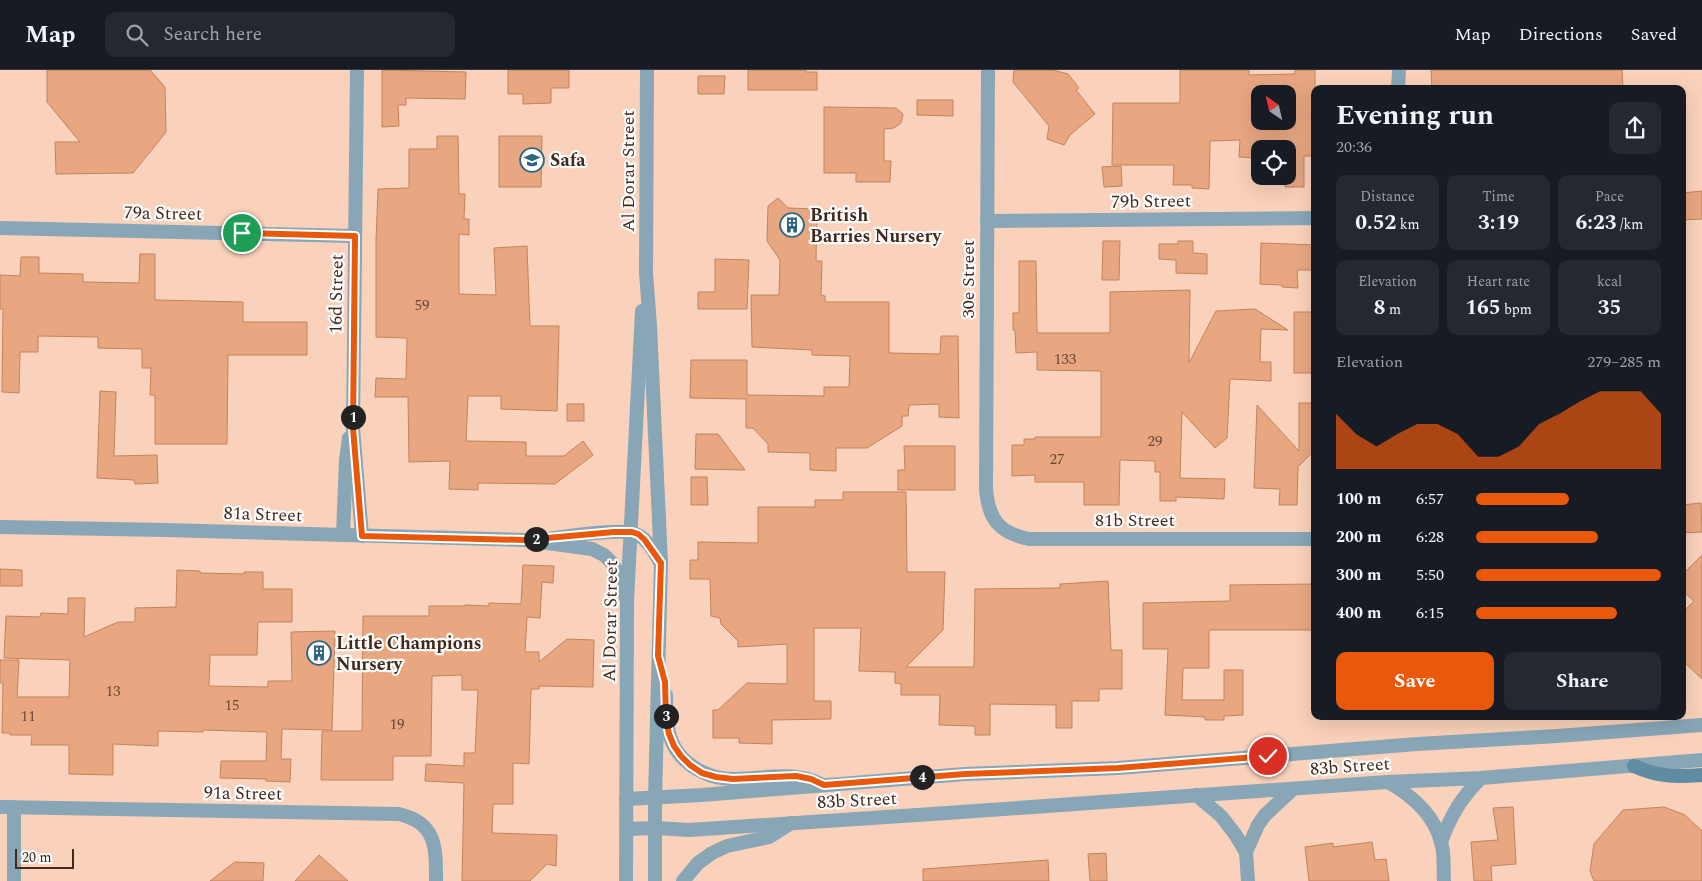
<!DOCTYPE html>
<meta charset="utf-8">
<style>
:root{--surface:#171b24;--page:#242831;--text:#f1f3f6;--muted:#9ea1a6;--line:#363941;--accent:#ea580c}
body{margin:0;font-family:Spectral,serif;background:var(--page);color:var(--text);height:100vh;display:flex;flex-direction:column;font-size:19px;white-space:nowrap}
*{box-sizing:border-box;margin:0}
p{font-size:16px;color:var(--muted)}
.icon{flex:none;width:28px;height:28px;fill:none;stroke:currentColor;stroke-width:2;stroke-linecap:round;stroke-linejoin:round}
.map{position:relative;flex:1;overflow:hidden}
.details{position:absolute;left:1311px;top:15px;width:375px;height:635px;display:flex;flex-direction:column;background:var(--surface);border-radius:10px;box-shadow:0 5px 20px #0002}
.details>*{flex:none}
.needle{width:32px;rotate:326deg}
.tools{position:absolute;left:1251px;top:15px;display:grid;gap:10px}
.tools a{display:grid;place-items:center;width:45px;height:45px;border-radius:10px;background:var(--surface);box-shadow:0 5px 20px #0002;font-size:25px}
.scale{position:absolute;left:15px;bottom:12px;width:59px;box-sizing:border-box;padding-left:5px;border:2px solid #43291a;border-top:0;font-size:14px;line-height:18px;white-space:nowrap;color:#43291a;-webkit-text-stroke:4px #fcfcfc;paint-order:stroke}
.pin{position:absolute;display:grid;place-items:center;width:42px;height:42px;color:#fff;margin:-21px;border:2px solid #fff;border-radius:50%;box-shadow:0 1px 5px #0007}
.km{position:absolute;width:25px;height:25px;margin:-12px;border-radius:50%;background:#222;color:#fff;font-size:14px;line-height:25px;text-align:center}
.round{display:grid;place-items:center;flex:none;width:52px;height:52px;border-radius:10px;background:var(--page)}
.headline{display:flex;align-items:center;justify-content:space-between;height:85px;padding:0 25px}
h1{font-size:28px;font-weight:700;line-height:38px}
.stats{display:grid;grid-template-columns:repeat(3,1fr);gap:8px;height:85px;padding:5px 25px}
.stats div{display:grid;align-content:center;border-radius:10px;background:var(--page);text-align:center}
.stats b{font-size:21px;font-weight:700}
.stats small{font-size:14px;font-weight:400}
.stats p{font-size:14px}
.chart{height:140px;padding:10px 25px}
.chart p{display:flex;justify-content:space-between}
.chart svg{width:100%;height:90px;margin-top:5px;fill:var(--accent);opacity:.7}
.action{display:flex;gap:10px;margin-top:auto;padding:10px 25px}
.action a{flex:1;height:58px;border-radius:10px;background:var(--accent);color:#fff;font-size:20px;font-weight:700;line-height:58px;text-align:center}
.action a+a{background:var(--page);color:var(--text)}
ul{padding:0 25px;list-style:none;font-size:16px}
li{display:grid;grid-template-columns:80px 60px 1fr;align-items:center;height:38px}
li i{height:12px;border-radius:6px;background:var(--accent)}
header{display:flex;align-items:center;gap:30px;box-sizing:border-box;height:70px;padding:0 25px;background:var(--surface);border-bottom:1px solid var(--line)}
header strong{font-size:24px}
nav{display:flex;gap:28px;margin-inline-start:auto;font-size:18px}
.search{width:350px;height:45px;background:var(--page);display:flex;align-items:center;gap:12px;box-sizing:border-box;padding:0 18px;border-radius:10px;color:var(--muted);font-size:19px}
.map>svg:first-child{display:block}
.building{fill:#e8a781;stroke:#c1835e;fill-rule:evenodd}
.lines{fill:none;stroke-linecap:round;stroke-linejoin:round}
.minor{stroke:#88a6b6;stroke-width:14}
.secondary{stroke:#5f8ca3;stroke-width:14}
.route-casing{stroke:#fff;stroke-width:10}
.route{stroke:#ea580c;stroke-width:6}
.labels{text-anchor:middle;stroke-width:4.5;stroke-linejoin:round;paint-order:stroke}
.number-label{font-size:15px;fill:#6c4834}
.poi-label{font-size:18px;font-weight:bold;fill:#43291a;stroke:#fcfcfc;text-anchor:start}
.street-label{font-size:18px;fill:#43291a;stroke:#fcfcfc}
</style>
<header>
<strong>Map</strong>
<div class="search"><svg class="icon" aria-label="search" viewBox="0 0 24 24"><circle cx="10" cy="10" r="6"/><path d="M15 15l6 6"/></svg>Search here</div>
<nav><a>Map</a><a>Directions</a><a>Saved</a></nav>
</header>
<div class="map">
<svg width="1702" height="811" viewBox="0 0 1702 811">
<rect width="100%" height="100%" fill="#fad1ba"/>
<g class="building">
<path d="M 47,0 L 150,0 L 165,17 L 166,62 L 133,103 L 56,104 L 55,72 L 80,72 L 47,32 Z"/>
<path d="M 382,0 L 466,2 L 465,29 L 406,28 L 406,35 L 398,35 L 399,56 L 382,57 Z"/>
<path d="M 508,0 L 569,0 L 569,18 L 551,18 L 551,33 L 523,34 L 523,24 L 508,24 Z"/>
<path d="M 748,0 L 806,0 L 806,2 L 817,2 L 817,20 L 748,20 Z"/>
<path d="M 1014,0 L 1053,0 L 1068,4 L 1079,18 L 1076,20 L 1095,44 L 1070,65 L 1064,75 L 1047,69 L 1049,56 L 1013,12 Z"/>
<path d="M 1180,0 L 1249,0 L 1249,5 L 1295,4 L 1295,0 L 1315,0 L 1315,86 L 1304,86 L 1304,117 L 1285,117 L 1285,111 L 1267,111 L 1267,106 L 1288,106 L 1288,79 L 1260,79 L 1260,88 L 1239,87 L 1240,70 L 1210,71 L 1209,119 L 1192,118 L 1192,115 L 1173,115 L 1174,95 L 1112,95 L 1113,33 L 1180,33 ZM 1260,24 L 1288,24 L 1288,51 L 1260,51 Z"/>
<path d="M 1431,0 L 1622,0 L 1623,19 L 1432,19 Z"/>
<path d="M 698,6 L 725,6 L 724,24 L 698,24 Z"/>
<path d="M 917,30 L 953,30 L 953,46 L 917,45 Z"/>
<path d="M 824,37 L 896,38 L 903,44 L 901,53 L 894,58 L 884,59 L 884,91 L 891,91 L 890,112 L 856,112 L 856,103 L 824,103 Z"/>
<path d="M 437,66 L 458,66 L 459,124 L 465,124 L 464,149 L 469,149 L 469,165 L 459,164 L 459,224 L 496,225 L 494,178 L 527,176 L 530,256 L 559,256 L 557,341 L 501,339 L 501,326 L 468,326 L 466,371 L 526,372 L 526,386 L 564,386 L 583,371 L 593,385 L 555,414 L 478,413 L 478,420 L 449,419 L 450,391 L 409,392 L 408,327 L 375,327 L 376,308 L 406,309 L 407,268 L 376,267 L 376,170 L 378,119 L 409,118 L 409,79 L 437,79 Z"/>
<path d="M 499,66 L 542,66 L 541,117 L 499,117 Z"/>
<path d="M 1121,96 L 1122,116 L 1104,117 L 1102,97 Z"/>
<path d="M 1702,121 L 1702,149 L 1682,150 L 1682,123 Z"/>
<path d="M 778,128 L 788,138 L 817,139 L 816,191 L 822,191 L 821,225 L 825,226 L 825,232 L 889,232 L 889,283 L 940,284 L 941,266 L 958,266 L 959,348 L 939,347 L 939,334 L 909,335 L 908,346 L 902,346 L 902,356 L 867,378 L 836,378 L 836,401 L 810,400 L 810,383 L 768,382 L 768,374 L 753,358 L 746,358 L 746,329 L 690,328 L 691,290 L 747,290 L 747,325 L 824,326 L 824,317 L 849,317 L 850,286 L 812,285 L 812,280 L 752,277 L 751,225 L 779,225 L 780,190 L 767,171 L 768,136 Z"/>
<path d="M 1103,171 L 1120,171 L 1119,210 L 1102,210 Z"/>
<path d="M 1178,171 L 1193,171 L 1193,183 L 1207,184 L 1207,204 L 1176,203 L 1176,190 L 1159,189 L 1159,174 L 1178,174 Z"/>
<path d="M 1261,173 L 1315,175 L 1315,200 L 1297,200 L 1298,218 L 1282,217 L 1282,215 L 1260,214 Z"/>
<path d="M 140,184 L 155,184 L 155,230 L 243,232 L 243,252 L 307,252 L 307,285 L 228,285 L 227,374 L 155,374 L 155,325 L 150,325 L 151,298 L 142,298 L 142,279 L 98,278 L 98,267 L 38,266 L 38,282 L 20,282 L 19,323 L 2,322 L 3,239 L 0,239 L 0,205 L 20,206 L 21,187 L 39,187 L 39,203 L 83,204 L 83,212 L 139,213 Z"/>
<path d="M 715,189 L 749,190 L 747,239 L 698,239 L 698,222 L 715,222 Z"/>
<path d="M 1019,191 L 1036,191 L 1037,263 L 1110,263 L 1110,222 L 1190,220 L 1189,293 L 1216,241 L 1255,239 L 1288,260 L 1261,259 L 1260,292 L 1271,292 L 1271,311 L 1230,309 L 1227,368 L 1215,378 L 1182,342 L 1180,408 L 1225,409 L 1224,429 L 1176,427 L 1176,431 L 1160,431 L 1160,402 L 1155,402 L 1155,391 L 1120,390 L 1119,435 L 1084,435 L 1084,412 L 1035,412 L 1035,405 L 1012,406 L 1012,375 L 1024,375 L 1024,369 L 1035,369 L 1035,367 L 1101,367 L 1101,301 L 1037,300 L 1037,282 L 1016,283 L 1015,260 L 1013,260 L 1013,243 L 1019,243 Z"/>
<rect x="1294" y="242" width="21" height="61"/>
<path d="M 100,321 L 116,322 L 114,386 L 157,385 L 158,413 L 135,414 L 134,410 L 97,408 Z"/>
<path d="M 1299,333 L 1315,333 L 1315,380 L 1298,397 L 1297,435 L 1279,435 L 1280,419 L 1254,418 L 1257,335 L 1299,381 Z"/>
<rect x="567" y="334" width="17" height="17"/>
<path d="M 696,364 L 718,364 L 745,400 L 695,399 Z"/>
<path d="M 904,376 L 955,376 L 955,420 L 898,420 L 898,400 L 905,400 Z"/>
<path d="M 691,407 L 707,407 L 708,435 L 691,435 Z"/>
<path d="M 843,422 L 906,422 L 907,502 L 945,502 L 943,560 L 906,597 L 974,597 L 975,519 L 1060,518 L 1060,514 L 1108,511 L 1111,580 L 1122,580 L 1122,619 L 1099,619 L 1099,631 L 1072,631 L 1072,658 L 1056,658 L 1056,635 L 990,634 L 990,665 L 975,665 L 975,656 L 939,655 L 940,625 L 901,625 L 901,614 L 895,613 L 895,602 L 859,601 L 861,558 L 814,558 L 814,631 L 831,631 L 831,649 L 772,650 L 772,674 L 739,673 L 739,668 L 713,668 L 713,640 L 718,640 L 747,613 L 787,614 L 787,574 L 738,577 L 738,571 L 721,554 L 720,548 L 711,546 L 710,509 L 690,509 L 690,490 L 698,490 L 698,472 L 758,473 L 758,437 L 815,437 L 815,430 L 843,430 Z"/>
<path d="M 1701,433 L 1702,462 L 1682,463 L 1682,435 Z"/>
<path d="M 1702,485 L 1702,609 L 1682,590 L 1682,543 L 1694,531 L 1682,520 L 1682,505 Z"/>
<path d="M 523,495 L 554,496 L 553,513 L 542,512 L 540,548 L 527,547 L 525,582 L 539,582 L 539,592 L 567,569 L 594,570 L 593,617 L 539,616 L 539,619 L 531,619 L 529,694 L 513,693 L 513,734 L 493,734 L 492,763 L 557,765 L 556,796 L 547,794 L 530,811 L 462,811 L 464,713 L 425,711 L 426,694 L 464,696 L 464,683 L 475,683 L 478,620 L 462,620 L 462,605 L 432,606 L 431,686 L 393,686 L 393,710 L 321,710 L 322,661 L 362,661 L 363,546 L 429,546 L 429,536 L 465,536 L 465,535 L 489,536 L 489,533 L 521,534 Z"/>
<path d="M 0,499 L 22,500 L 22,516 L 0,516 Z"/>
<path d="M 177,500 L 200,501 L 200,503 L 244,504 L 244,502 L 263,502 L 263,519 L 292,519 L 292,552 L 258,552 L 257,585 L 210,585 L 209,616 L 268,617 L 268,611 L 292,611 L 291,562 L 335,561 L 332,660 L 282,659 L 281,689 L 291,689 L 290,712 L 266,711 L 266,709 L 220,708 L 221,691 L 266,691 L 267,662 L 203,660 L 203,662 L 158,661 L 158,676 L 113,674 L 113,705 L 69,704 L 69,675 L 31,675 L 32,665 L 10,665 L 10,663 L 2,663 L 3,613 L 0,613 L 0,590 L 19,590 L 17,627 L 69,627 L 70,590 L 4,588 L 6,546 L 40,547 L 41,543 L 68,544 L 68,528 L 85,528 L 84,567 L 118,552 L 135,552 L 135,538 L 176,537 Z"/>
<path d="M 1315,514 L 1315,560 L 1209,560 L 1209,598 L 1183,598 L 1182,630 L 1224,630 L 1224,600 L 1243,600 L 1243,645 L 1224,646 L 1224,650 L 1205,650 L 1205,647 L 1165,645 L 1168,579 L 1143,579 L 1143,533 L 1230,531 L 1230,515 Z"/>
<path d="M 1513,737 L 1516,794 L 1491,796 L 1492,811 L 1474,811 L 1471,772 L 1498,770 L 1493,738 Z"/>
<path d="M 1664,737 L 1685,745 L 1702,761 L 1702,811 L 1594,811 L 1590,801 L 1594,774 L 1623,740 Z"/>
<path d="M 1372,772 L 1375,790 L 1386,789 L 1389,811 L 1309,811 L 1305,777 L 1333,773 L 1333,777 Z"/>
<path d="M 1106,783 L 1107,811 L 1090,811 L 1088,784 Z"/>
<path d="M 319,785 L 348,811 L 295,811 Z"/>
<path d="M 1048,790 L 1049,811 L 923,811 L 923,799 Z"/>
<path d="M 235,792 L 264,793 L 263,811 L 210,811 Z"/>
</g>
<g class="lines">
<g class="minor">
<path d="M 357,0 L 353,358 L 362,466"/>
<path d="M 647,0 L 646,203 L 650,256 L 661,493 L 655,729 L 655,811"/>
<path d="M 988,0 L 986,418 C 988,449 999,463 1029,469 L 1315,469"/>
<path d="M 1398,19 L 1399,0"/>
<path d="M 987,151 L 1315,148"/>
<path d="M 0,158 L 355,166"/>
<path d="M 0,457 L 166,460 L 525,470 L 592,479 L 604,485 L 613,494 L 619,505 L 627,531"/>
<path d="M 343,465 L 346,390 L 349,368"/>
<path d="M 553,468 C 571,466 625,457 638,465 C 648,470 654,482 660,492"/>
<path d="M 666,625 C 666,637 666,651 669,663 C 676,692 705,709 734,709 C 765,709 791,700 821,714"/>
<path d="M 1388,712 C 1411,725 1434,744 1441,772 C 1445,784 1443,799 1444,811"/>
<path d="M 1196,725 L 1221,746 L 1235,764 L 1246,782 L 1248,811"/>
<path d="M 626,729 L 702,725 L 965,704 L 1118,698 L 1417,674 L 1557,666 L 1702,655"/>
<path d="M 0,737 L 399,744 C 437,753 436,778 436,811"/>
<path d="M 627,759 L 656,758 L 689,760 L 947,743 L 1387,712 L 1481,708 L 1702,690"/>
<path d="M 1441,772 C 1451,745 1461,728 1481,708"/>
<path d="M 1246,782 L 1258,755 L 1265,745 L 1293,719"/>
<path d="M 14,811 L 14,737"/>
<path d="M 626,811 L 627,531 L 642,241"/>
<path d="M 683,811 L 698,793 L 712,783 L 727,776 L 769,767 L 791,753"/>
</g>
<path class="secondary" d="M 1634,696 C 1659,707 1675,707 1702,705"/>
</g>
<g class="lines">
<g class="route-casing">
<path id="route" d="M 242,163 L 355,166 L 353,358 L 362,466 L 525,470 L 614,462 L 632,462 L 638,464 L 644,469 L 661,493 L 658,586 L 665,612 L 666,648 L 669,664 L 674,676 L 681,686 L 690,695 L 702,703 L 716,707 L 733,709 L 796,706 L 811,709 L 824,715 L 965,704 L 1118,698 L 1268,686"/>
</g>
<use href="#route" class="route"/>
</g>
<defs>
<g id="school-ring" transform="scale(1.25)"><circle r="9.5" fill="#fcfcfc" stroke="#2e6680" stroke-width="1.5"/><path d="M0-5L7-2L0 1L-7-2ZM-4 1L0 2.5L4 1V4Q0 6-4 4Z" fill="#2e6680"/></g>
<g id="building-ring" transform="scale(1.25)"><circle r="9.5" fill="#fcfcfc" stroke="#2e6680" stroke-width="1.5"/><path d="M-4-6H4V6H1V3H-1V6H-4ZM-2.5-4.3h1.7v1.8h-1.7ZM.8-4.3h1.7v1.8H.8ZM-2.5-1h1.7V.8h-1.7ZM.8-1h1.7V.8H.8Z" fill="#2e6680"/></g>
</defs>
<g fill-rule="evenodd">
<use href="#school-ring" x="532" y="90"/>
<use href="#building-ring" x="792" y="155"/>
<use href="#building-ring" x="319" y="583"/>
</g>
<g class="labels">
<g class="number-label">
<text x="422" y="240">59</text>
<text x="1065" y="294">133</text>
<text x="1155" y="376">29</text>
<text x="1057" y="394">27</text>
<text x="113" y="626">13</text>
<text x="232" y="640">15</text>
<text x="28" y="651">11</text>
<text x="397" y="659">19</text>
</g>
<g class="poi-label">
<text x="550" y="96">Safa</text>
<text x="810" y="151">British<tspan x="810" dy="21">Barries Nursery</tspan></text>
<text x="336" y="579">Little Champions<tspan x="336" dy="21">Nursery</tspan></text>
</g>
<g class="street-label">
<text transform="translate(628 101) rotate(-90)" y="6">Al Dorar Street</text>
<text transform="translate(1151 131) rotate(-1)" y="6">79b Street</text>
<text transform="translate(163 143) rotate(1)" y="6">79a Street</text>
<text transform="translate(968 209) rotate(-90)" y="6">30e Street</text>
<text transform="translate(336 224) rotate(-89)" y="6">16d Street</text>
<text transform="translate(263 444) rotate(2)" y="6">81a Street</text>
<text x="1135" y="456">81b Street</text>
<text transform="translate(610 551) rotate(-89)" y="6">Al Dorar Street</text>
<text transform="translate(1350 696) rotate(-4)" y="6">83b Street</text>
<text transform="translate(243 723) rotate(1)" y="6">91a Street</text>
<text transform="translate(857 730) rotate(-3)" y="6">83b Street</text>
</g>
</g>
</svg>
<div class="tools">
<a><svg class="needle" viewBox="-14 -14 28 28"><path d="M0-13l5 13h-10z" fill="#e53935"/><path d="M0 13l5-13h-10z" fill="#9ea1a6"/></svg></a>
<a><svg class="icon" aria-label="locate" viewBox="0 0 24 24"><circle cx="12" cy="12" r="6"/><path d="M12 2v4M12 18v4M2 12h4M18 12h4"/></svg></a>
</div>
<div class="scale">20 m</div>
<div class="pin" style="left:242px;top:163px;background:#1e9e55"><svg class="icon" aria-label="arrive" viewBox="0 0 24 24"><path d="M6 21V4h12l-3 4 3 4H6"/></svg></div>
<div class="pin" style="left:1268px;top:686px;background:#d93025"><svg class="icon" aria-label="check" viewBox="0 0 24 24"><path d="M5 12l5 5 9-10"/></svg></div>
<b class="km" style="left:353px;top:347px">1</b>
<b class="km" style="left:536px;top:469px">2</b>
<b class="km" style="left:666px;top:646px">3</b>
<b class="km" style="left:922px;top:707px">4</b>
<section class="details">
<div class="headline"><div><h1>Evening run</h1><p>20:36</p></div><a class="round"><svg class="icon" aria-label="share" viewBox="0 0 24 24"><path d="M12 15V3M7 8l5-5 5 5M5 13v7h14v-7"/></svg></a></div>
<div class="stats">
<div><p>Distance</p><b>0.52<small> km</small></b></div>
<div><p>Time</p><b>3:19</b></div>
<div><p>Pace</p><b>6:23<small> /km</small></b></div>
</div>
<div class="stats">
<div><p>Elevation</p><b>8<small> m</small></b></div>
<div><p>Heart rate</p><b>165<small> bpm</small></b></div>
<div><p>kcal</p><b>35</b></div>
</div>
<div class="chart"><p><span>Elevation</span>279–285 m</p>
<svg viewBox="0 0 160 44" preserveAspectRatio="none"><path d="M0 44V17L10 27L20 33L30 27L40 22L50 22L60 27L70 38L80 38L90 33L100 22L110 17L120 11L130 6L140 6L150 6L160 17V44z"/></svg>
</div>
<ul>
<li><b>100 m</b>6:57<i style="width:50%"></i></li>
<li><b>200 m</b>6:28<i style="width:66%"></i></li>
<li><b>300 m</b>5:50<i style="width:100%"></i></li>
<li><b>400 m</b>6:15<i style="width:76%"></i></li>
</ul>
<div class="action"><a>Save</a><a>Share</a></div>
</section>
</div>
